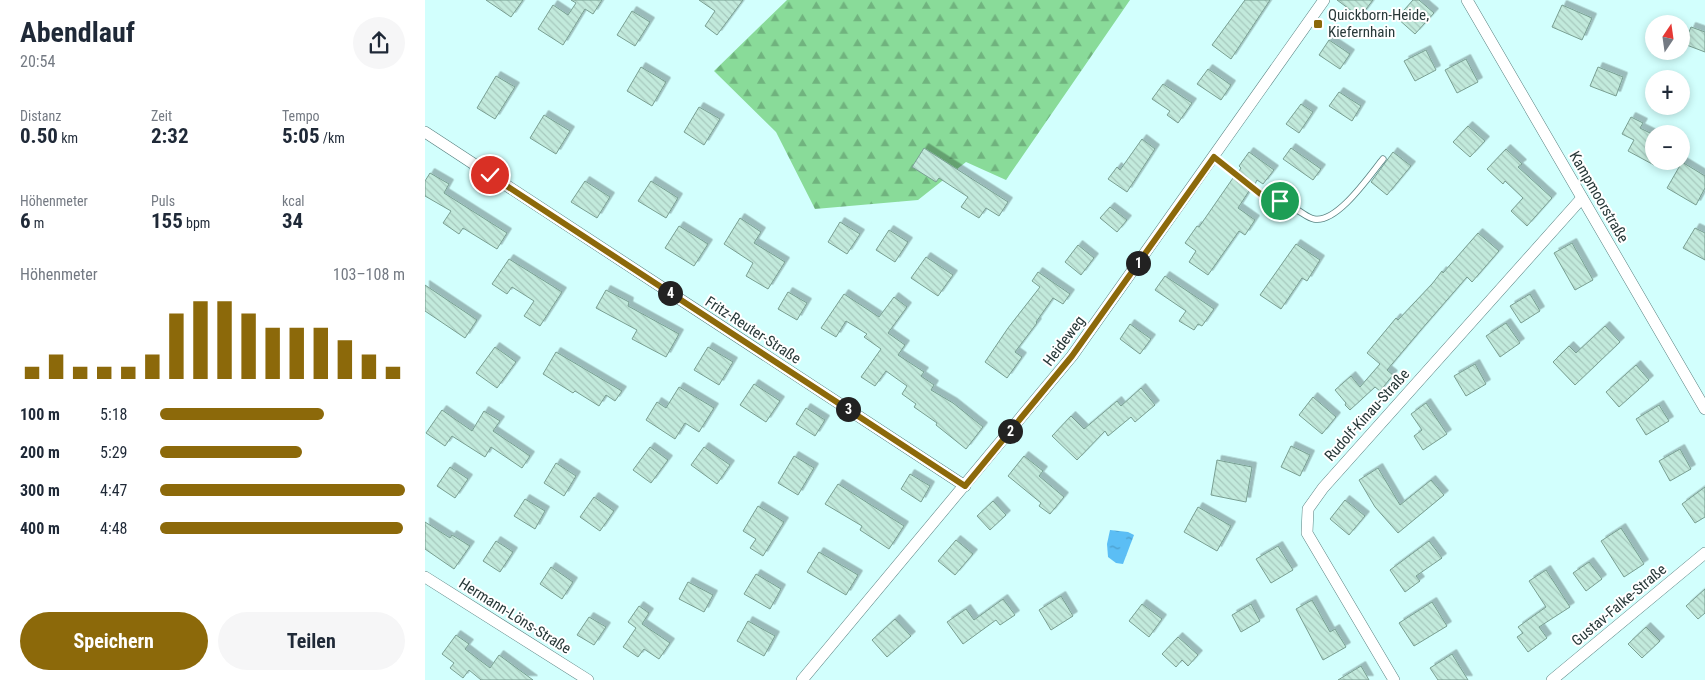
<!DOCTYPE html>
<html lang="de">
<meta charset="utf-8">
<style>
:root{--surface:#fff;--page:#f6f6f7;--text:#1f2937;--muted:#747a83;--accent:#8c690a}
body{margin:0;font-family:"Roboto Condensed",sans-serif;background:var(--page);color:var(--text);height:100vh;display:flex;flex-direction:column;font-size:19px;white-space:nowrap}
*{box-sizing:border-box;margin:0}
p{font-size:16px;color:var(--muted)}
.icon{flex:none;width:28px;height:28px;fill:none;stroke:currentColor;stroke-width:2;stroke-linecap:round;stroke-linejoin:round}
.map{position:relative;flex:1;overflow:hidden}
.details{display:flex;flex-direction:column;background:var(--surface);width:425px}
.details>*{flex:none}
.needle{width:32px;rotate:13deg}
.tools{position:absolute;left:1220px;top:15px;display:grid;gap:10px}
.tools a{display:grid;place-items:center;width:45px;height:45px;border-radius:50%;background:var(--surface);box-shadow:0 2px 8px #0003;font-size:25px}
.pin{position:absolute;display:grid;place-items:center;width:42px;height:42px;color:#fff;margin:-21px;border:2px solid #fff;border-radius:50%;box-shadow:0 1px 5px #0007}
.km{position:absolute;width:25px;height:25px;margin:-12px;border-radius:50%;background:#222;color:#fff;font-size:14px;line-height:25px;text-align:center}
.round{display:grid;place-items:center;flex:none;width:52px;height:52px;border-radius:26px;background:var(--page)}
.headline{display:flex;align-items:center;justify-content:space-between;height:85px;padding:0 20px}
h1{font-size:28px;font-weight:700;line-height:38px}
.figures{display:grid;grid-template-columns:repeat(3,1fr);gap:8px;height:85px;padding:5px 20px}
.figures div{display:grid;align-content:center}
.figures b{font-size:21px;font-weight:700}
.figures small{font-size:14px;font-weight:400}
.figures p{font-size:14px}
.chart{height:140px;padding:10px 20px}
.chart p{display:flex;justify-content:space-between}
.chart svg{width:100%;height:90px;margin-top:5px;stroke:var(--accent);stroke-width:6}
.button{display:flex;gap:10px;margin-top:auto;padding:10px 20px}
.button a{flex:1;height:58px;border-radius:30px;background:var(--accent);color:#fff;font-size:20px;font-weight:700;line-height:58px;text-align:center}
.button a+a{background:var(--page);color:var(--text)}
ul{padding:0 20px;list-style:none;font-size:16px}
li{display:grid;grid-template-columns:80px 60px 1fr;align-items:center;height:38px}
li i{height:12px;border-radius:6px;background:var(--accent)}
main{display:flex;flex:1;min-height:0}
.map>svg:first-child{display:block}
.forest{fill:url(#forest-firs)}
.water{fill:url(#water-ripples)}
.building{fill:url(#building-back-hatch);stroke:#799f92;filter:url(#shadow)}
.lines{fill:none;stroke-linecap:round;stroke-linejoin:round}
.service-casing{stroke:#598281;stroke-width:7}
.minor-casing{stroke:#598281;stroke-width:12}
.service{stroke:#fff;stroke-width:5.5}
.minor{stroke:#fff;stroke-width:11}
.route-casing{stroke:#fff;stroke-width:10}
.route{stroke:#8c690a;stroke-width:6}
.poi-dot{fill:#8c690a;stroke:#fff;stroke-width:2}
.labels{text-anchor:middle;stroke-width:4;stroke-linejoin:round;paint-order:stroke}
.poi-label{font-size:15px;fill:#283939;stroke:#fff;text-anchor:start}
.street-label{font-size:15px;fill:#283939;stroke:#fff}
</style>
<main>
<section class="details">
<div class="headline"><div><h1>Abendlauf</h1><p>20:54</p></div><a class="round"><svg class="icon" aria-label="share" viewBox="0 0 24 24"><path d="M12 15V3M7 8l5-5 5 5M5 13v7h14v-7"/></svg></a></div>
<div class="figures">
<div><p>Distanz</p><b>0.50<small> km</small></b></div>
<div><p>Zeit</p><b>2:32</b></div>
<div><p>Tempo</p><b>5:05<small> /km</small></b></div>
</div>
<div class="figures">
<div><p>Höhenmeter</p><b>6<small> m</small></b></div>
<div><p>Puls</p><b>155<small> bpm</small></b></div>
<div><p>kcal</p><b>34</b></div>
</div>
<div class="chart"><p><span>Höhenmeter</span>103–108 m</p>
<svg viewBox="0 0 160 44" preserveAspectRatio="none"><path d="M5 44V38M15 44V32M25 44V38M35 44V38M45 44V38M55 44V32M65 44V12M75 44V6M85 44V6M95 44V12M105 44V19M115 44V19M125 44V19M135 44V25M145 44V32M155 44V38"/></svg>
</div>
<ul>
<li><b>100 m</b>5:18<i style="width:67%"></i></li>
<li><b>200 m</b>5:29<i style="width:58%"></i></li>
<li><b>300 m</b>4:47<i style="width:100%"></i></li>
<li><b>400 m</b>4:48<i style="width:99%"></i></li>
</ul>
<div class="button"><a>Speichern</a><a>Teilen</a></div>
</section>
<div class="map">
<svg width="1280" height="680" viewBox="0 0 1280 680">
<defs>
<pattern id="forest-firs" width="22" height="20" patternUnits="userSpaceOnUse" patternTransform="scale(1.25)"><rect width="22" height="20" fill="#89db99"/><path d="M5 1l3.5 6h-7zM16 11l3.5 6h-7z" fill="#70b37e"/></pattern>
<pattern id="water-ripples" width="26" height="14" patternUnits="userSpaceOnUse" patternTransform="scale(1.25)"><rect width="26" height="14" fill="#5bbef5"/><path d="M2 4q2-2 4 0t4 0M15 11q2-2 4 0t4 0" fill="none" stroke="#4b9bc7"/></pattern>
<pattern id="building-back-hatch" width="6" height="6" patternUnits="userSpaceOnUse" patternTransform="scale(1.25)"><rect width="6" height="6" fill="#c2eadc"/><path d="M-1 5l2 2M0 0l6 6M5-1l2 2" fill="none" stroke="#a7c9be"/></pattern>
<filter id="shadow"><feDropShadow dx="4.5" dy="-4.5" stdDeviation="0" flood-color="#0004"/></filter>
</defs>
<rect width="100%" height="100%" fill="#d2fffd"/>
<path class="forest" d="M 362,0 L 705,0 L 581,180 L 541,162 L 493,200 L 390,209 L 351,132 L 289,71 Z"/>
<path class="water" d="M 685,530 L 703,532 L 709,535 L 698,564 L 691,563 L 683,557 L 682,544 Z"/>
<g class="building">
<path d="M 61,0 L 98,0 L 86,17 Z"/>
<path d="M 146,0 L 177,0 L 168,14 L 160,9 L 138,45 L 113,29 L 128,5 L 143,15 L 151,3 Z"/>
<path d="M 274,0 L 318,0 L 292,35 L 280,26 L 290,11 Z"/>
<path d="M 820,0 L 845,0 L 806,59 L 787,45 Z"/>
<path d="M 912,0 L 948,0 L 935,17 Z"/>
<path d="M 988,0 L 994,0 L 1009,13 L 990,34 L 972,18 Z"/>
<path d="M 1137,5 L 1167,18 L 1157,40 L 1127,27 Z"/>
<path d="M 207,11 L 225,22 L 210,46 L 192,35 Z"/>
<path d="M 1266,27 L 1280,32 L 1280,52 L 1259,44 Z"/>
<path d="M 904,40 L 925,54 L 915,69 L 894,55 Z"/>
<path d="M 1001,50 L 1011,70 L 990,81 L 979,61 Z"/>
<path d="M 1041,59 L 1053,82 L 1032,93 L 1020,70 Z"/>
<path d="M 216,67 L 241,82 L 227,106 L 202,91 Z"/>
<path d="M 1173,67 L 1198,77 L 1191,96 L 1165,86 Z"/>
<path d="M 783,69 L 806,85 L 796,100 L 772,84 Z"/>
<path d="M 71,76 L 90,87 L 70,119 L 52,108 Z"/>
<path d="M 738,84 L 767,103 L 753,123 L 742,115 L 745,111 L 727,99 Z"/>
<path d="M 914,92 L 936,106 L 927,121 L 904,106 Z"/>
<path d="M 876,104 L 888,112 L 874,133 L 861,124 Z"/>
<path d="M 274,107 L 295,119 L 279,145 L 259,132 Z"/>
<path d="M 119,115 L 145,131 L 131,154 L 105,138 Z"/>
<path d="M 1206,117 L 1218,123 L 1215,128 L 1229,135 L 1229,165 L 1203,151 L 1209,140 L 1197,134 Z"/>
<path d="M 1043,126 L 1060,141 L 1045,157 L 1028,142 Z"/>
<path d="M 717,139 L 730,149 L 702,192 L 683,179 L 692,167 L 695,170 Z"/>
<path d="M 499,148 L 583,202 L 574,216 L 561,208 L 554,218 L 536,207 L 543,197 L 514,178 L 511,182 L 487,167 Z"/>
<path d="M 866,148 L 896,169 L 888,180 L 858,159 Z"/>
<path d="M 1081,149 L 1097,164 L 1093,167 L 1127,198 L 1102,226 L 1086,211 L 1098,198 L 1080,181 L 1078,184 L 1062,169 Z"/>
<path d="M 824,152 L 849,170 L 838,184 L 832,180 L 830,184 L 814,171 L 816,168 L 814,166 Z"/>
<path d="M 968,152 L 986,166 L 962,195 L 946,182 Z"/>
<path d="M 1257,162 L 1280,176 L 1280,188 L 1271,205 L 1242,188 Z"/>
<path d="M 5,173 L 24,184 L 19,193 L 82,233 L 72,249 L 38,228 L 34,234 L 18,223 L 26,211 L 0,196 L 0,181 Z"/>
<path d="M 808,178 L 824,191 L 813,208 L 830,220 L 820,235 L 814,231 L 783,275 L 764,262 L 771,251 L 760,243 L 772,226 L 774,227 Z"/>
<path d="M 160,181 L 185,197 L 172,218 L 146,202 Z"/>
<path d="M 226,181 L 253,198 L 241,218 L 213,201 Z"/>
<path d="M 685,207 L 702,220 L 692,232 L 675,218 Z"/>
<path d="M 315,218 L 336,232 L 329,243 L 360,262 L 343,289 L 321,276 L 328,263 L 299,244 Z"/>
<path d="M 415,222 L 435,234 L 422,254 L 403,242 Z"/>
<path d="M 254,226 L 283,244 L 269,266 L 240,248 Z"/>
<path d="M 1270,228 L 1280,233 L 1280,260 L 1258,248 Z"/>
<path d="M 464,230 L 483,242 L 470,262 L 451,250 Z"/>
<path d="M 1053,233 L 1074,251 L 1047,282 L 1042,277 L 995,331 L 962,370 L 968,375 L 955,391 L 950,387 L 925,410 L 920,405 L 921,403 L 910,390 L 926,376 L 935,387 L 955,364 L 942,353 L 971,318 L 973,320 L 1007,284 L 1017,271 L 1018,273 Z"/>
<path d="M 1147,243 L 1168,280 L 1150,290 L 1129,253 Z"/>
<path d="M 871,244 L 895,260 L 882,281 L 877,278 L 856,309 L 835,295 Z"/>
<path d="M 653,245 L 669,258 L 656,275 L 640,262 Z"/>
<path d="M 501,257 L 528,275 L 513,296 L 486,278 Z"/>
<path d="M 84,259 L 137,292 L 115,326 L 99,316 L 109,301 L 87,287 L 82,294 L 67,284 Z"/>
<path d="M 613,272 L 645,294 L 638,304 L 628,298 L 611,322 L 612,323 L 590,352 L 597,357 L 582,378 L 560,362 L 583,328 L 615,287 L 607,281 Z"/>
<path d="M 740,276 L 789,309 L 777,326 L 773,324 L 769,330 L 754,321 L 761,311 L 730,290 Z"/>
<path d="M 0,285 L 52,320 L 40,338 L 0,311 Z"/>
<path d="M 181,290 L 204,302 L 203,306 L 254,334 L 241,357 L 207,339 L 212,330 L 171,308 Z"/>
<path d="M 363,292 L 382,303 L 372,320 L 353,309 Z"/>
<path d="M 419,294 L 454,317 L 469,297 L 482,307 L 463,333 L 480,345 L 473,355 L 499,372 L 496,376 L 509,385 L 506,390 L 528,403 L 558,427 L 541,449 L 511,425 L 512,423 L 489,407 L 491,404 L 477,394 L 482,386 L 461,371 L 450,386 L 436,377 L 456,349 L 439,337 L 442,334 L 421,321 L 411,337 L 396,328 Z"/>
<path d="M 1105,294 L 1115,311 L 1096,323 L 1085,306 Z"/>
<path d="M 1081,323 L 1095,343 L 1075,357 L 1061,336 Z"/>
<path d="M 705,324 L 726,339 L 715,354 L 695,339 Z"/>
<path d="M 1180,326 L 1195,342 L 1150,385 L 1128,362 L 1144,346 L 1151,353 Z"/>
<path d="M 70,347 L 91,362 L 72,388 L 51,373 Z"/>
<path d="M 283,347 L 308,362 L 294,385 L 269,370 Z"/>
<path d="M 131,352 L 197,391 L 190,401 L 181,395 L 174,406 L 150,391 L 148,393 L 118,374 Z"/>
<path d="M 1050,364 L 1061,384 L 1041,396 L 1029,376 Z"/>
<path d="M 1211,365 L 1224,380 L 1194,407 L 1181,392 Z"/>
<path d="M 329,384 L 355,401 L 341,422 L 315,405 Z"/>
<path d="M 254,387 L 289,408 L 274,432 L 260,423 L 250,439 L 221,420 L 232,402 L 241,408 Z"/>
<path d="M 716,388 L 730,405 L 710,422 L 706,417 L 683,436 L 680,431 L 652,460 L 627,436 L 646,416 L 659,429 L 692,401 L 696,406 Z"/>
<path d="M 888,397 L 911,417 L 897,434 L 874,415 Z"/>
<path d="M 1001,403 L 1022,434 L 998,450 L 989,436 L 997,430 L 986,414 Z"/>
<path d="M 1234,405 L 1244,421 L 1221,435 L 1211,419 Z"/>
<path d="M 381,408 L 400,420 L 390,436 L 371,424 Z"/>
<path d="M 17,410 L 47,431 L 59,411 L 75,421 L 68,431 L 105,456 L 97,468 L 66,447 L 60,457 L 27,436 L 20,446 L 1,433 Z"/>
<path d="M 866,446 L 885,455 L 875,476 L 856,467 Z"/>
<path d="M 225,447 L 243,460 L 226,483 L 208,470 Z"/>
<path d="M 279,447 L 305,465 L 292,484 L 266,465 Z"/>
<path d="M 1255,449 L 1266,469 L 1245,481 L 1234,461 Z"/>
<path d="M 369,456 L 389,468 L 373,495 L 353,483 Z"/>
<path d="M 599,456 L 618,471 L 614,476 L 639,497 L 625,514 L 614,506 L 616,503 L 583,476 Z"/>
<path d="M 792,460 L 827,467 L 821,502 L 786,495 Z"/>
<path d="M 131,463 L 151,476 L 139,496 L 119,483 Z"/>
<path d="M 25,467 L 43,479 L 30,498 L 12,486 Z"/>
<path d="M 953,468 L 975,505 L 1006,480 L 1019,495 L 973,533 L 950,507 L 934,480 Z"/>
<path d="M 485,474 L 505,486 L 496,502 L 476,489 Z"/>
<path d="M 413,484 L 479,526 L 464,549 L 435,530 L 437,526 L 400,504 Z"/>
<path d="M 1280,487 L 1280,517 L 1270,523 L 1257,504 Z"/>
<path d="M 169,497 L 189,511 L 175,531 L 155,517 Z"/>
<path d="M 100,499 L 120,511 L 110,529 L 89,516 Z"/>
<path d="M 920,500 L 940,516 L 924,535 L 905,519 Z"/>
<path d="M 568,501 L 581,515 L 565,530 L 552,516 Z"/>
<path d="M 333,506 L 359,522 L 338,556 L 325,548 L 331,539 L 318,531 Z"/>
<path d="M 773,507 L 806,526 L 792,551 L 759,532 Z"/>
<path d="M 0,522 L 25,538 L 27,535 L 45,546 L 29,569 L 0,549 Z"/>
<path d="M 1196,528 L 1219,564 L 1199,577 L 1176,541 Z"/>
<path d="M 531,540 L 548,554 L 530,575 L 513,561 Z"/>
<path d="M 71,541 L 88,552 L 75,572 L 58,561 Z"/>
<path d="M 1004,541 L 1017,558 L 991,576 L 995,581 L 980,592 L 965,570 Z"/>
<path d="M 853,546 L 868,570 L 846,583 L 831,559 Z"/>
<path d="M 394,552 L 433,575 L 421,595 L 382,572 Z"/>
<path d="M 1164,562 L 1177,579 L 1161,591 L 1148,573 Z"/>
<path d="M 126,567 L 148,582 L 137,599 L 115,584 Z"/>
<path d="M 1121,570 L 1145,607 L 1114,627 L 1122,638 L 1103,652 L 1092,637 L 1098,633 L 1093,627 L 1121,607 L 1104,581 Z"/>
<path d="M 331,574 L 356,589 L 345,609 L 319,594 Z"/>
<path d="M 263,582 L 288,595 L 279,612 L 254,599 Z"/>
<path d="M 1280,589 L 1280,613 L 1273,619 L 1261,606 Z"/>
<path d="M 636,596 L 648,616 L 626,630 L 614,610 Z"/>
<path d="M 578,599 L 590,615 L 575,625 L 571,620 L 538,644 L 522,622 L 541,609 L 549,620 Z"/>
<path d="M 887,600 L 905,632 L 910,629 L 921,647 L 898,660 L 871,609 Z"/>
<path d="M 1007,602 L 1022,626 L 989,646 L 974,623 Z"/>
<path d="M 717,604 L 737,619 L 724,637 L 704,621 Z"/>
<path d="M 826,604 L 835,621 L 816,632 L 807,615 Z"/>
<path d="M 214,606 L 224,613 L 217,624 L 245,643 L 234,659 L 219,649 L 213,657 L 198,647 L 211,628 L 203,622 Z"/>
<path d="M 164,617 L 181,627 L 169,645 L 152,635 Z"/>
<path d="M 470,619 L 486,636 L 462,657 L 447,640 Z"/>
<path d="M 323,621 L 350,636 L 339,656 L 312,641 Z"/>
<path d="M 1221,627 L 1235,641 L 1217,658 L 1203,644 Z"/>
<path d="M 31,635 L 44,644 L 40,649 L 65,668 L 74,655 L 108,680 L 56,680 L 44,670 L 38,678 L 25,668 L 29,663 L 17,654 Z"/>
<path d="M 753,637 L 773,655 L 763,666 L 757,660 L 751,667 L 737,654 Z"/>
<path d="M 1027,654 L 1043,680 L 1013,680 L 1005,668 Z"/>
<path d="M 936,666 L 944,680 L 913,680 Z"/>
</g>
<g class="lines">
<g class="service-casing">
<g id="service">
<path d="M 789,157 L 843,200 L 852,214"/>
<path d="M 843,200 C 854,201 863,204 872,210 C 878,213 883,218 889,219 C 912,224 945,175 958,159"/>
</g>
</g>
<g class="minor-casing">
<g id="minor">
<path d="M 1042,0 L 1280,409"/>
<path d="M 0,132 L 540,486"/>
<path d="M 0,577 L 163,680"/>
<path d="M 377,680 L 647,356 L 899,0"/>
<path d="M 969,680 L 882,533 L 883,509 L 898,488 L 1157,198"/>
<path d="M 1127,680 L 1280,553"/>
</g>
</g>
<use href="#service" class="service"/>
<use href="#minor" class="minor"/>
</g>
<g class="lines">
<g class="route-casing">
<path id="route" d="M 65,175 L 540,486 L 647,356 L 789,157 L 843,200 L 855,201"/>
</g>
<use href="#route" class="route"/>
</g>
<rect class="poi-dot" x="888" y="19" width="10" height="10" rx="2.5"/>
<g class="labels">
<g class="poi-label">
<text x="903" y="20">Quickborn-Heide,<tspan x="903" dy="17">Kiefernhain</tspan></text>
</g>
<g class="street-label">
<text transform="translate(1174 197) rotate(60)" y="5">Kampmoorstraße</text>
<text transform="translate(328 330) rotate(33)" y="5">Fritz-Reuter-Straße</text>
<text transform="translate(639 341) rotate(-53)" y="5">Heideweg</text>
<text transform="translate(942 415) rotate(-48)" y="5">Rudolf-Kinau-Straße</text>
<text transform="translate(1194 605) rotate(-40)" y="5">Gustav-Falke-Straße</text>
<text transform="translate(90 616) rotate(32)" y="5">Hermann-Löns-Straße</text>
</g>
</g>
</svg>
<div class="tools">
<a><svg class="needle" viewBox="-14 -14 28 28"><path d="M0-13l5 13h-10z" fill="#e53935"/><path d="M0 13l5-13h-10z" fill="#747a83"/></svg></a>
<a>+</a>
<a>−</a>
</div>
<div class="pin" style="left:855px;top:201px;background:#1e9e55"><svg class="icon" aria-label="arrive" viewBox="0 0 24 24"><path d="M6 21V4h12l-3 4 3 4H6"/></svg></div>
<div class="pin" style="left:65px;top:175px;background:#d93025"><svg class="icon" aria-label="check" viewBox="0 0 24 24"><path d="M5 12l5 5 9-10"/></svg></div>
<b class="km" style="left:713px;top:263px">1</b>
<b class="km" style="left:585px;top:431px">2</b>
<b class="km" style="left:423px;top:409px">3</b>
<b class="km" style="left:245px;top:293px">4</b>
</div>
</main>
